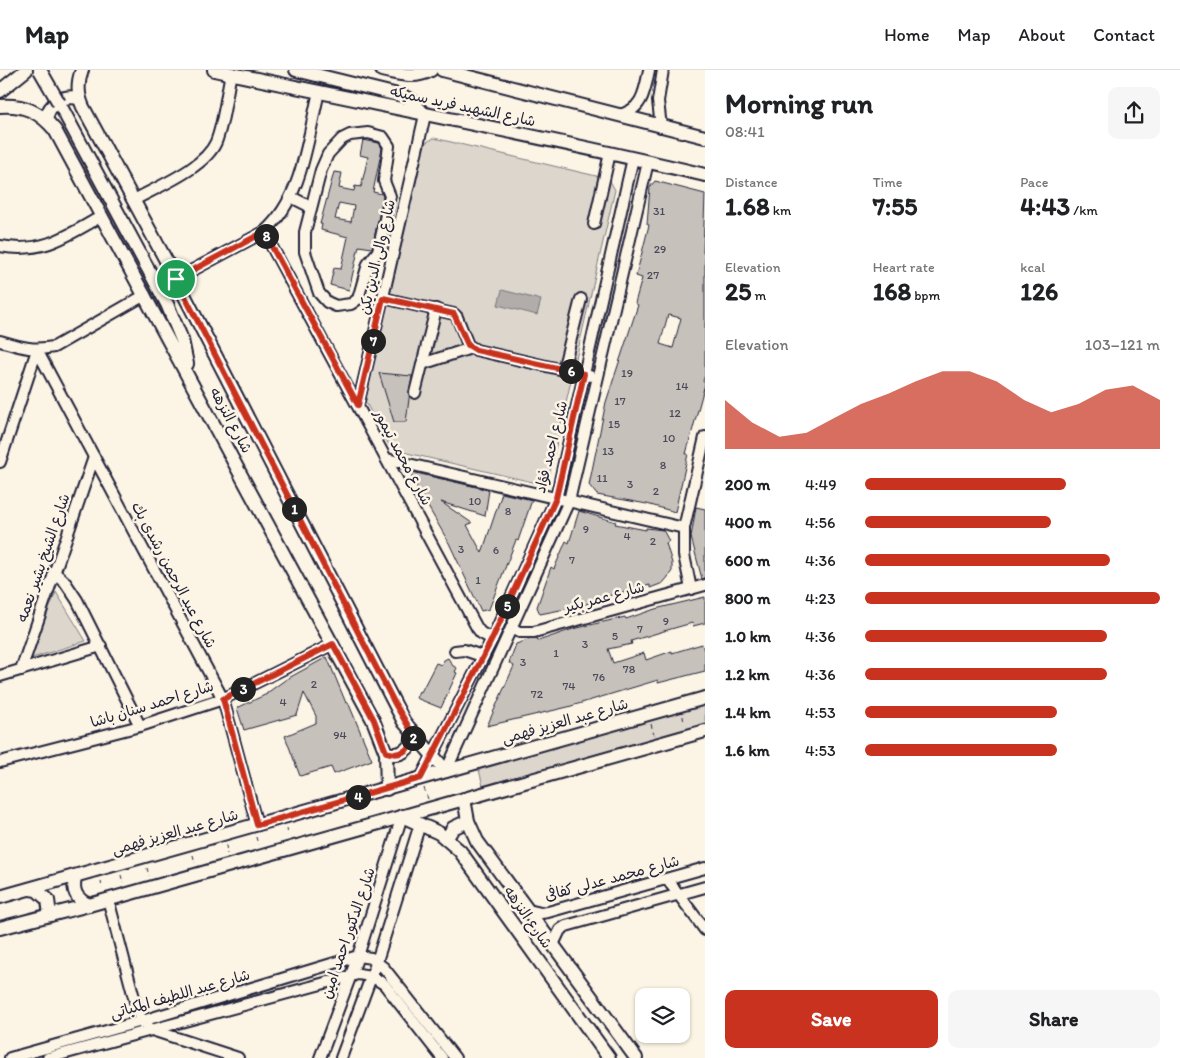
<!DOCTYPE html>
<meta charset="utf-8">
<style>
:root{--surface:#fff;--page:#f6f6f6;--text:#202124;--muted:#757577;--line:#e0e0e0;--accent:#c8321e}
body{margin:0;font-family:Itim,"Playpen Sans Arabic",sans-serif;background:var(--page);color:var(--text);height:100vh;display:flex;flex-direction:column;font-size:19px;white-space:nowrap}
*{box-sizing:border-box;margin:0}
p{font-size:16px;color:var(--muted)}
.icon{flex:none;width:28px;height:28px;fill:none;stroke:currentColor;stroke-width:2;stroke-linecap:round;stroke-linejoin:round}
.map{position:relative;flex:1;overflow:hidden}
.sheet{display:flex;flex-direction:column;background:var(--surface);width:475px}
.sheet>*{flex:none}
.fabs{position:absolute;left:635px;top:918px;display:grid;gap:10px}
.fabs a{display:grid;place-items:center;width:55px;height:55px;border-radius:10px;background:var(--surface);box-shadow:0 1px 4px #0004;font-size:25px}
.pin{position:absolute;display:grid;place-items:center;width:42px;height:42px;color:#fff;margin:-21px;border:2px solid #fff;border-radius:50%;box-shadow:0 1px 5px #0007}
.km{position:absolute;width:25px;height:25px;margin:-12px;border-radius:50%;background:#222;color:#fff;font-size:14px;line-height:25px;text-align:center}
.round{display:grid;place-items:center;flex:none;width:52px;height:52px;border-radius:10px;background:var(--page)}
.head{display:flex;align-items:center;justify-content:space-between;height:85px;padding:0 20px}
h1{font-size:28px;font-weight:700;line-height:38px}
.figures{display:grid;grid-template-columns:repeat(3,1fr);gap:8px;height:85px;padding:5px 20px}
.figures div{display:grid;align-content:center}
.figures b{font-size:25px;font-weight:700}
.figures small{font-size:14px;font-weight:400}
.figures p{font-size:14px}
.chart{height:140px;padding:10px 20px}
.chart p{display:flex;justify-content:space-between}
.chart svg{width:100%;height:90px;margin-top:5px;fill:var(--accent);opacity:.7}
.button{display:flex;gap:10px;margin-top:auto;padding:10px 20px}
.button a{flex:1;height:58px;border-radius:10px;background:var(--accent);color:#fff;font-size:20px;font-weight:700;line-height:58px;text-align:center}
.button a+a{background:var(--page);color:var(--text)}
ul{padding:0 20px;list-style:none;font-size:16px}
li{display:grid;grid-template-columns:80px 60px 1fr;align-items:center;height:38px}
li i{height:12px;border-radius:6px;background:var(--accent)}
header{display:flex;align-items:center;gap:30px;box-sizing:border-box;height:70px;padding:0 25px;background:var(--surface);border-bottom:1px solid var(--line)}
header strong{font-size:24px}
nav{display:flex;gap:28px;margin-inline-start:auto;font-size:18px}
main{display:flex;flex:1;min-height:0}
.map>svg:first-child{display:block}
.green{fill:#dcd6cc;stroke:#7f7c84}
.water{fill:#b2adab;stroke:#78757e}
.building{fill:#c6c1bb;stroke:#22223b;fill-rule:evenodd}
.lines{fill:none;stroke-linecap:round;stroke-linejoin:round}
.minor-casing{stroke:#22223b;stroke-width:14}
.major-casing{stroke:#22223b;stroke-width:16}
.path{stroke:#22223b;stroke-width:1;stroke-dasharray:4 4;stroke-linecap:butt}
.minor{stroke:#fcf5e5;stroke-width:10}
.major{stroke:#fcf5e5;stroke-width:12}
.major-bridge-casing{stroke:#22223b;stroke-width:16;stroke-linecap:butt}
.major-bridge{stroke:#fcf5e5;stroke-width:12}
.route-casing{stroke:#fff;stroke-width:10}
.route{stroke:#c8321e;stroke-width:6}
.labels{text-anchor:middle;stroke-width:5;stroke-linejoin:round;paint-order:stroke}
.number-label{font-size:12px;fill:#4b4a5b}
.street-label{font-size:15px;fill:#22223b;stroke:#fcf5e5}
</style>
<header>
<strong>Map</strong>
<nav><a>Home</a><a>Map</a><a>About</a><a>Contact</a></nav>
</header>
<main>
<div class="map">
<svg width="705" height="988" viewBox="0 0 705 988">
<rect width="100%" height="100%" fill="#fcf5e5"/>
<filter id="ink" filterUnits="userSpaceOnUse"><feTurbulence type="fractalNoise" baseFrequency=".02" numOctaves="2"/><feDisplacementMap in="SourceGraphic" scale="10" xChannelSelector="R" yChannelSelector="G"/><feConvolveMatrix kernelMatrix="1 2 1 2 8 2 1 2 1" color-interpolation-filters="sRGB"/></filter>
<g filter="url(#ink)">
<g class="green">
<path d="M 434,68 L 609,109 L 615,120 L 549,406 L 546,411 L 541,414 L 394,380 L 389,375 L 365,331 L 425,73 Z"/>
<path d="M 56,522 L 86,571 L 29,589 Z"/>
<path d="M 705,633 L 705,654 L 483,716 L 478,696 Z"/>
</g>
<path class="water" d="M 502,220 L 541,230 L 537,245 L 498,235 Z"/>
<g class="building">
<path d="M 363,70 L 379,73 L 382,78 L 373,122 L 382,124 L 383,127 L 372,178 L 359,176 L 349,220 L 330,215 L 334,198 L 341,199 L 348,167 L 321,160 L 322,154 L 320,154 L 334,102 L 342,103 L 339,118 L 354,121 L 355,116 L 361,117 L 368,87 L 360,85 ZM 339,133 L 354,136 L 351,152 L 335,149 Z"/>
<path d="M 655,111 L 705,124 L 703,183 L 705,183 L 705,305 L 703,311 L 705,314 L 686,384 L 688,384 L 675,442 L 647,434 L 597,425 L 589,415 L 606,332 L 638,235 L 635,233 L 642,208 L 636,206 L 649,155 L 647,154 L 650,117 ZM 668,245 L 681,248 L 673,278 L 660,274 Z"/>
<path d="M 379,303 L 412,306 L 406,352 L 394,352 Z"/>
<path d="M 412,402 L 489,420 L 485,446 L 441,432 L 472,453 L 467,455 L 482,483 L 502,423 L 532,430 L 518,471 L 516,470 L 489,539 L 481,541 L 449,473 L 412,409 Z"/>
<path d="M 696,437 L 705,439 L 705,508 L 702,509 L 691,467 Z"/>
<path d="M 579,441 L 616,452 L 615,454 L 646,460 L 646,458 L 663,460 L 669,471 L 666,473 L 672,493 L 672,501 L 668,507 L 663,513 L 650,518 L 650,515 L 611,525 L 581,536 L 540,544 L 537,537 L 551,497 L 554,499 L 566,471 L 569,473 Z"/>
<path d="M 705,527 L 705,553 L 693,556 L 692,553 L 664,561 L 631,571 L 632,574 L 608,579 L 613,593 L 644,583 L 646,590 L 672,581 L 672,583 L 702,574 L 705,584 L 705,601 L 658,613 L 658,610 L 568,637 L 487,656 L 514,596 L 509,593 L 516,574 L 531,569 L 537,568 L 538,571 L 573,559 L 625,547 L 626,549 L 655,539 Z"/>
<path d="M 327,587 L 346,633 L 348,632 L 372,690 L 334,704 L 331,697 L 300,706 L 285,666 L 316,653 L 316,646 L 304,623 L 297,645 L 244,660 L 237,638 L 267,624 L 267,623 L 285,610 Z"/>
<path d="M 448,588 L 453,596 L 457,598 L 455,602 L 457,603 L 441,638 L 416,628 L 419,621 L 421,622 L 436,593 L 441,595 L 444,590 Z"/>
</g>
<g class="lines">
<g class="minor-casing">
<g id="minor">
<path d="M 617,45 C 642,42 645,21 649,0"/>
<path d="M 661,57 L 658,31 L 663,0"/>
<path d="M 368,63 L 383,67 L 389,76 L 384,111 L 390,126 L 378,181 L 368,194 L 358,229 L 351,234 L 336,236 L 327,232 L 319,223 L 305,182 L 305,162 L 321,100 L 328,84 L 342,69 L 350,65 Z"/>
<path d="M 291,127 L 311,137"/>
<path d="M 134,130 C 157,117 205,98 216,72 C 224,52 226,26 231,3"/>
<path d="M 594,154 L 610,83"/>
<path d="M 264,162 L 477,558 L 481,563 L 492,569"/>
<path d="M 0,176 C 43,184 67,166 102,146"/>
<path d="M 176,209 L 264,162 C 303,128 307,70 319,22"/>
<path d="M 383,228 L 454,244 L 457,247 L 468,275 L 476,280 L 590,306"/>
<path d="M 0,271 C 21,277 32,281 54,277 L 145,225"/>
<path d="M 37,280 L 223,629 L 257,755"/>
<path d="M 422,294 L 471,278"/>
<path d="M 563,300 L 581,229"/>
<path d="M 415,323 L 436,239"/>
<path d="M 358,335 L 425,45"/>
<path d="M 387,389 L 684,458"/>
<path d="M 0,392 L 37,280"/>
<path d="M 54,502 L 65,512 L 77,530 L 140,656"/>
<path d="M 691,519 L 684,485 L 684,458 L 705,367"/>
<path d="M 511,559 L 520,562 L 534,562 L 705,515"/>
<path d="M 455,581 L 464,580 L 482,586"/>
<path d="M 21,600 L 94,387"/>
<path d="M 0,606 L 101,576"/>
<path d="M 0,692 L 140,656 L 223,629 L 333,574"/>
<path d="M 446,701 L 569,431 L 648,92"/>
<path d="M 421,708 L 492,569 L 556,428 L 633,88"/>
<path d="M 667,809 L 705,860"/>
<path d="M 108,829 L 137,939 L 142,951 L 152,960 L 238,988"/>
<path d="M 528,840 L 541,843 L 548,842 L 705,798"/>
<path d="M 553,875 L 560,860 L 566,856 L 705,817"/>
<path d="M 10,988 L 142,951 L 358,886 L 371,888 L 384,898 L 455,988"/>
<path d="M 48,988 L 358,904 L 371,906 L 384,914 L 442,988"/>
<path d="M 320,988 L 358,886 L 402,746"/>
<path d="M 341,988 L 377,891 L 420,754"/>
</g>
</g>
<g class="major-casing">
<g id="major">
<path d="M 82,0 C 77,13 77,24 83,37 L 176,209 L 404,652 L 446,701"/>
<path d="M 214,0 C 378,35 542,66 705,105"/>
<path d="M 296,0 L 402,26 L 411,30 L 425,45"/>
<path d="M 382,0 C 399,4 415,9 431,0"/>
<path d="M 442,0 L 705,67"/>
<path d="M 0,21 L 26,0"/>
<path d="M 59,33 L 167,234 L 182,270 L 187,294"/>
<path d="M 0,36 C 24,34 40,42 55,60 L 373,650 L 386,683 L 387,719"/>
<path d="M 46,49 C 50,32 62,25 79,28"/>
<path d="M 386,683 C 401,687 412,679 413,664"/>
<path d="M 464,729 L 468,751 L 477,771 L 636,988"/>
<path d="M 402,746 L 439,763 L 460,781 L 609,988"/>
<path d="M 447,768 L 453,758 L 468,751"/>
<path d="M 75,807 C 72,821 76,829 89,835"/>
<path d="M 30,819 L 37,820 L 48,830 L 50,845"/>
<path d="M 0,827 L 705,628"/>
<path d="M 0,858 L 89,835 L 705,661"/>
</g>
</g>
<g class="path">
<path d="M 683,646 L 684,654"/>
<path d="M 651,654 L 654,665"/>
<path d="M 424,718 L 428,729"/>
<path d="M 287,758 L 288,766"/>
<path d="M 256,767 L 258,775"/>
<path d="M 226,775 L 227,784"/>
<path d="M 193,785 L 195,793"/>
<path d="M 147,798 L 149,806"/>
<path d="M 121,805 L 123,813"/>
<path d="M 101,811 L 102,819"/>
</g>
<use href="#minor" class="minor"/>
<use href="#major" class="major"/>
<g class="major-bridge-casing">
<path id="major-bridge" d="M 40,0 L 59,33"/>
</g>
<use href="#major-bridge" class="major-bridge"/>
</g>
</g>
<g class="lines" filter="url(#ink)">
<g class="route-casing">
<path id="route" d="M 264,162 L 358,335 L 383,228 L 454,244 L 468,275 L 476,280 L 584,304 L 556,428 L 492,569 L 421,708 L 257,755 L 223,629 L 333,574 L 374,650 L 386,682 C 401,687 412,680 413,664 L 395,634 L 176,209 Z"/>
</g>
<use href="#route" class="route"/>
</g>
<g class="labels">
<g class="number-label">
<text x="659" y="145">31</text>
<text x="660" y="183">29</text>
<text x="653" y="209">27</text>
<text x="627" y="307">19</text>
<text x="682" y="320">14</text>
<text x="620" y="335">17</text>
<text x="675" y="347">12</text>
<text x="614" y="358">15</text>
<text x="669" y="372">10</text>
<text x="608" y="385">13</text>
<text x="663" y="399">8</text>
<text x="602" y="412">11</text>
<text x="630" y="418">3</text>
<text x="656" y="425">2</text>
<text x="475" y="435">10</text>
<text x="508" y="445">8</text>
<text x="586" y="463">9</text>
<text x="627" y="470">4</text>
<text x="653" y="475">2</text>
<text x="461" y="483">3</text>
<text x="496" y="484">6</text>
<text x="572" y="494">7</text>
<text x="478" y="514">1</text>
<text x="666" y="555">9</text>
<text x="640" y="563">7</text>
<text x="615" y="570">5</text>
<text x="585" y="578">3</text>
<text x="556" y="587">1</text>
<text x="523" y="596">3</text>
<text x="629" y="603">78</text>
<text x="599" y="611">76</text>
<text x="314" y="618">2</text>
<text x="569" y="620">74</text>
<text x="537" y="628">72</text>
<text x="283" y="636">4</text>
<text x="340" y="669">94</text>
</g>
<g class="street-label">
<text transform="translate(463 36) rotate(12)" y="5">شارع الشهيد فريد سميكه</text>
<text transform="translate(377 187) rotate(-77)" y="5">شارع والى الدين يكن</text>
<text transform="translate(231 350) rotate(62)" y="5">شارع النزهه</text>
<text transform="translate(551 377) rotate(-76)" y="5">شارع احمد فؤاد</text>
<text transform="translate(403 387) rotate(62)" y="5">شارع محمد تيمور</text>
<text transform="translate(43 488) rotate(-71)" y="5">شارع الشيخ بشير نعمه</text>
<text transform="translate(174 505) rotate(62)" y="5">شارع عبد الرحمن رشدى بك</text>
<text transform="translate(604 527) rotate(-15)" y="5">شارع عمر بكير</text>
<text transform="translate(152 634) rotate(-17)" y="5">شارع احمد سنان باشا</text>
<text transform="translate(565 651) rotate(-16)" y="5">شارع عبد العزيز فهمى</text>
<text transform="translate(175 762) rotate(-16)" y="5">شارع عبد العزيز فهمى</text>
<text transform="translate(612 808) rotate(-15)" y="5">شارع محمد عدلى كفافى</text>
<text transform="translate(528 847) rotate(55)" y="5">شارع النزهه</text>
<text transform="translate(348 863) rotate(-71)" y="5">شارع الدكتور احمد امين</text>
<text transform="translate(180 924) rotate(-16)" y="5">شارع عبد اللطيف المكباتى</text>
</g>
</g>
</svg>
<div class="fabs">
<a><svg class="icon" aria-label="layers" viewBox="0 0 24 24"><path d="M12 4l9 5-9 5-9-5zM3 14l9 5 9-5"/></svg></a>
</div>
<div class="pin" style="left:176px;top:209px;background:#1e9e55"><svg class="icon" aria-label="arrive" viewBox="0 0 24 24"><path d="M6 21V4h12l-3 4 3 4H6"/></svg></div>
<b class="km" style="left:294px;top:439px">1</b>
<b class="km" style="left:413px;top:668px">2</b>
<b class="km" style="left:243px;top:619px">3</b>
<b class="km" style="left:358px;top:727px">4</b>
<b class="km" style="left:507px;top:536px">5</b>
<b class="km" style="left:571px;top:301px">6</b>
<b class="km" style="left:373px;top:271px">7</b>
<b class="km" style="left:266px;top:166px">8</b>
</div>
<section class="sheet">
<div class="head"><div><h1>Morning run</h1><p>08:41</p></div><a class="round"><svg class="icon" aria-label="share" viewBox="0 0 24 24"><path d="M12 15V3M7 8l5-5 5 5M5 13v7h14v-7"/></svg></a></div>
<div class="figures">
<div><p>Distance</p><b>1.68<small> km</small></b></div>
<div><p>Time</p><b>7:55</b></div>
<div><p>Pace</p><b>4:43<small> /km</small></b></div>
</div>
<div class="figures">
<div><p>Elevation</p><b>25<small> m</small></b></div>
<div><p>Heart rate</p><b>168<small> bpm</small></b></div>
<div><p>kcal</p><b>126</b></div>
</div>
<div class="chart"><p><span>Elevation</span>103–121 m</p>
<svg viewBox="0 0 160 44" preserveAspectRatio="none"><path d="M0 44V20L10 31L20 38L30 36L40 29L50 22L60 17L70 11L80 6L90 6L100 11L110 20L120 26L130 22L140 15L150 13L160 20V44z"/></svg>
</div>
<ul>
<li><b>200 m</b>4:49<i style="width:68%"></i></li>
<li><b>400 m</b>4:56<i style="width:63%"></i></li>
<li><b>600 m</b>4:36<i style="width:83%"></i></li>
<li><b>800 m</b>4:23<i style="width:100%"></i></li>
<li><b>1.0 km</b>4:36<i style="width:82%"></i></li>
<li><b>1.2 km</b>4:36<i style="width:82%"></i></li>
<li><b>1.4 km</b>4:53<i style="width:65%"></i></li>
<li><b>1.6 km</b>4:53<i style="width:65%"></i></li>
</ul>
<div class="button"><a>Save</a><a>Share</a></div>
</section>
</main>
